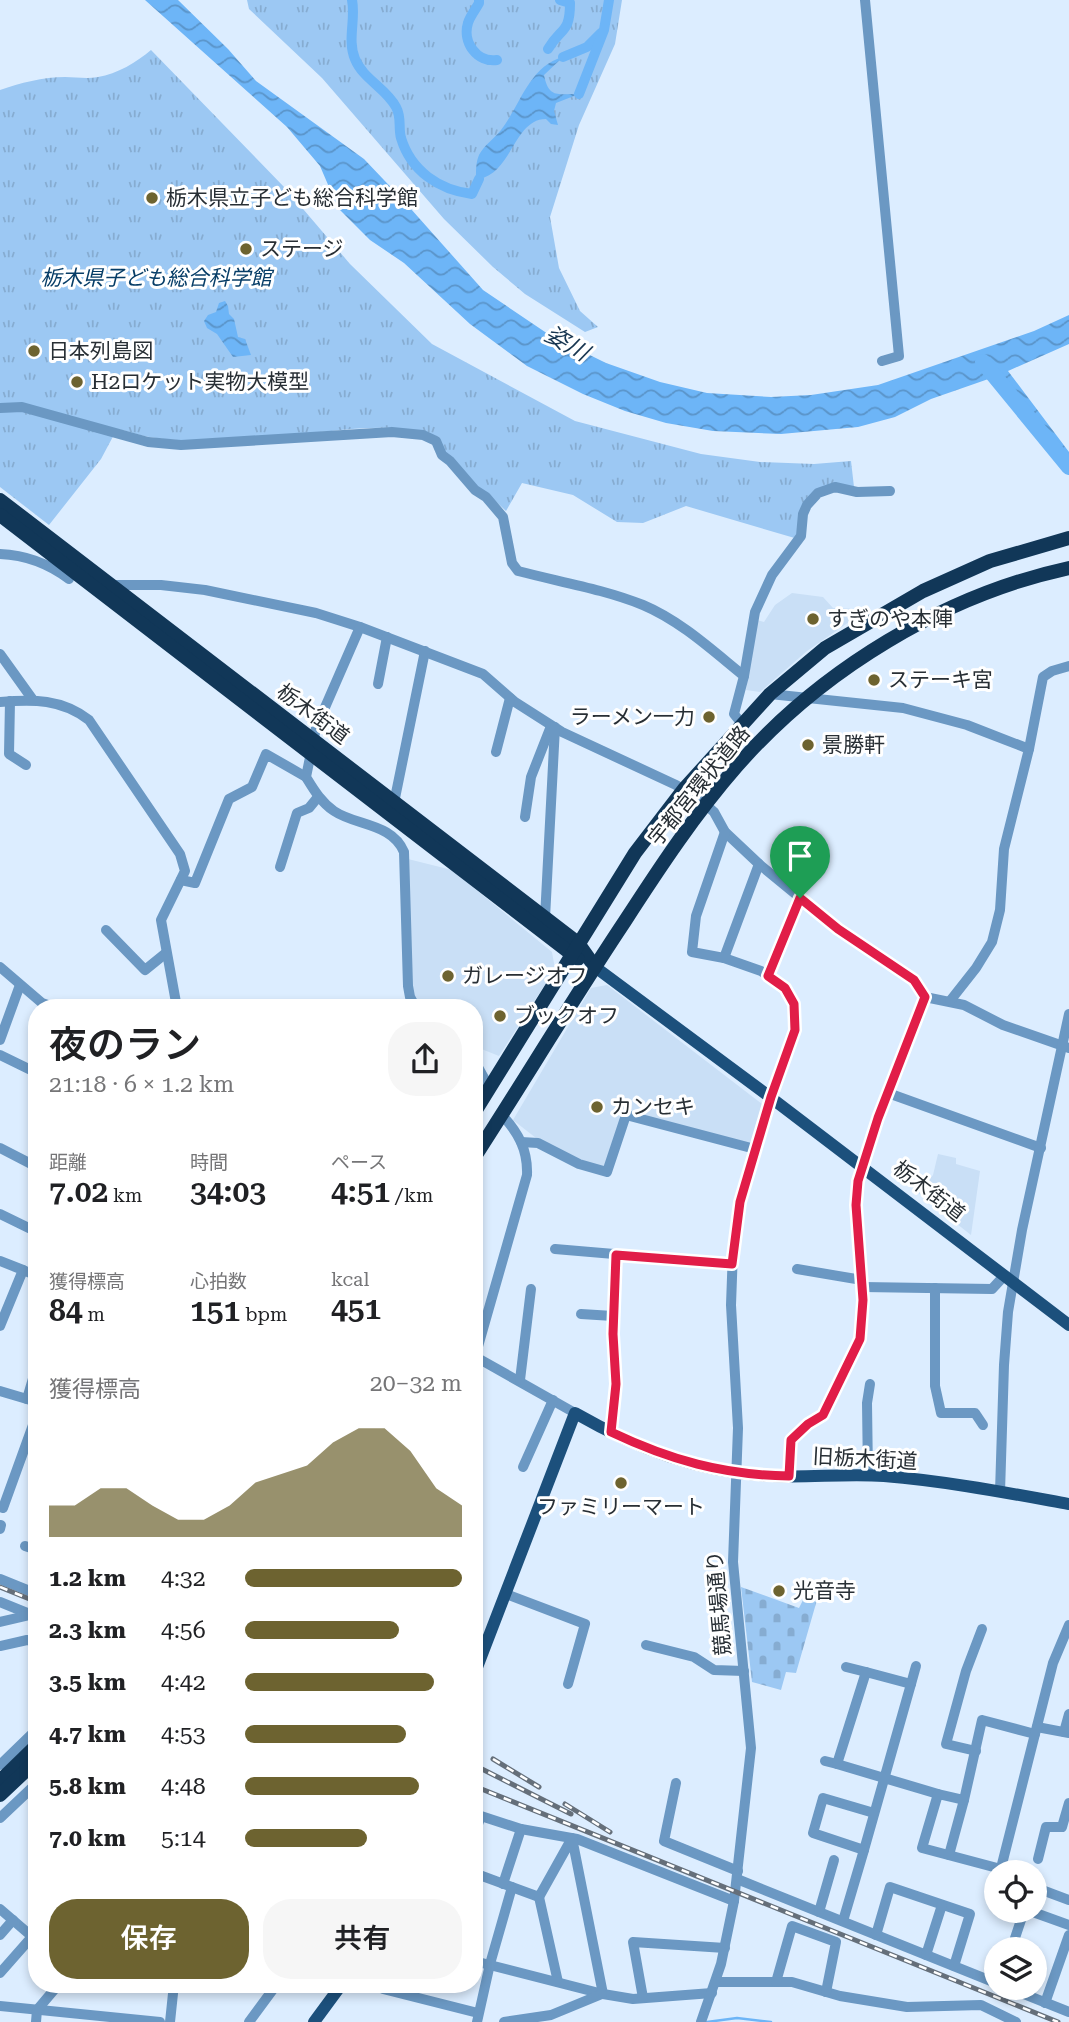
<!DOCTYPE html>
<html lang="ja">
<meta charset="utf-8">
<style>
:root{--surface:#fff;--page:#f6f6f6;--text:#202124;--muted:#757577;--accent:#6d6330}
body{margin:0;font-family:"Roboto Serif","Noto Sans JP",serif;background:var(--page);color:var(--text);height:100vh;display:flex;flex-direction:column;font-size:26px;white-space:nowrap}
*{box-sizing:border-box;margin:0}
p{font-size:23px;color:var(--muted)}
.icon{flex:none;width:38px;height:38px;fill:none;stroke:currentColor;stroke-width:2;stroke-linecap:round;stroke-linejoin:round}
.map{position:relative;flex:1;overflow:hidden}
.sheet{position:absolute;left:28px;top:999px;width:455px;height:994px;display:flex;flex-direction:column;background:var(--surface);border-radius:28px;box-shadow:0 4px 10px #0003}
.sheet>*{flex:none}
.fabs{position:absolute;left:984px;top:1860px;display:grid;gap:14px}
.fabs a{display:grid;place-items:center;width:63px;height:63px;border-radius:50%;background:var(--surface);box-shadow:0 4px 10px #0003;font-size:35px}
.pin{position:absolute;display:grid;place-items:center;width:60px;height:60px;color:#fff;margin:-72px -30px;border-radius:50% 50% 50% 0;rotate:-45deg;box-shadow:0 0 7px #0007}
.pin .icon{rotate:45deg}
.round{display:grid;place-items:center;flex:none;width:74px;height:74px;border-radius:28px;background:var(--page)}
.overview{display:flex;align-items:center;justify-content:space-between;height:119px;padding:0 21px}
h1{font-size:38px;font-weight:600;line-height:52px}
.metrics{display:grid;grid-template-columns:repeat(3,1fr);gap:10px;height:119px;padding:7px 21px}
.metrics div{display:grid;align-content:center}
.metrics b{font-size:30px;font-weight:600}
.metrics small{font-size:19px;font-weight:400}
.metrics p{font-size:19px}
.chart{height:196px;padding:14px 21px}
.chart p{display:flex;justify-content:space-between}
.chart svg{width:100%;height:126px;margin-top:7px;fill:var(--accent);opacity:.7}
.button{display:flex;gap:14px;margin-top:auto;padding:14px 21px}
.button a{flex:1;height:80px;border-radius:28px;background:var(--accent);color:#fff;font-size:28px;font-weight:600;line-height:80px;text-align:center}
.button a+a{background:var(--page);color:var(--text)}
ul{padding:0 21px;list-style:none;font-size:23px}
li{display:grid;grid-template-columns:112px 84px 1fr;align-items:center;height:52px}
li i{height:18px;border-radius:9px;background:var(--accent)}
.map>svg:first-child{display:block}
.built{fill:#c9dff6}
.cemetery{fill:url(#cemetery-stones)}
.park{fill:url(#park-tufts)}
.water{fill:url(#water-waves)}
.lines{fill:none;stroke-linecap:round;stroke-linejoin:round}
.stream{stroke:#6db5f7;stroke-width:2.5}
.canal{stroke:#6db5f7;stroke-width:10}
.river{stroke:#6db5f7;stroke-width:16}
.minor{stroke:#6b98c3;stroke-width:10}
.major{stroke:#1c507c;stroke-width:12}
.highway{stroke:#113758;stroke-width:14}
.rail-casing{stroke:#656f7a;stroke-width:5}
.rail{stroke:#fff;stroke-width:2.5;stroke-dasharray:8;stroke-linecap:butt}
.route-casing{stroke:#fff;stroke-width:14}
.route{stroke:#e11d48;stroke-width:9}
.poi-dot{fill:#6d6330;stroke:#fff;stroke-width:2.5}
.labels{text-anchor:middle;stroke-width:6;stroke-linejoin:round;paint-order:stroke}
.poi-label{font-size:21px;fill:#282f35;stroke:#fff;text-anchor:start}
.park-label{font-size:21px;font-style:italic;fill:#063d67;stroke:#fff}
.street-label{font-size:21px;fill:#282f35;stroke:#fff}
.water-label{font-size:23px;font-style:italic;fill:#173550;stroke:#fff}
</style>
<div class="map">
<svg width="1069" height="2022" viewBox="0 0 1069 2022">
<defs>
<pattern id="cemetery-stones" width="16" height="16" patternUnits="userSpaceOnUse" patternTransform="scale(1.75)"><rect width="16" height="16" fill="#9cc8f3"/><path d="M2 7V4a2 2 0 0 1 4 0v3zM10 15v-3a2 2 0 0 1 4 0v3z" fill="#86acd1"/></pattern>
<pattern id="park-tufts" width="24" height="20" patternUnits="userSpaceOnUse" patternTransform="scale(1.75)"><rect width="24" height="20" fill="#9cc8f3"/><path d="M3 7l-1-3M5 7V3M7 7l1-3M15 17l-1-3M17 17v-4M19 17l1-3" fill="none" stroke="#86acd1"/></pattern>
<pattern id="water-waves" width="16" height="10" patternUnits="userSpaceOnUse" patternTransform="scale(1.75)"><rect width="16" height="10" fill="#6db5f7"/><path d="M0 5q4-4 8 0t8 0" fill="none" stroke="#5a94c9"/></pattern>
</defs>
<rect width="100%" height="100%" fill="#dcedff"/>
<g class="built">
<path d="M 792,593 L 823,597 L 833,608 L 858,609 L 862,613 L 807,651 L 760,692 L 746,690 L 757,620 L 764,622 L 775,605 Z"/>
<path d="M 408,859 L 452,870 L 552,952 L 555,969 L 499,1056 L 474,1046 L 474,1008 L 420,1008 L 413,997 Z"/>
<path d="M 607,985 L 762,1104 L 750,1147 L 626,1112 L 606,1168 L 602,1169 L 545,1145 L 513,1120 L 591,988 Z"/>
<path d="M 938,1154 L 956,1158 L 956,1164 L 980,1171 L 971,1235 L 918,1193 L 933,1175 Z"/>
</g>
<path class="cemetery" d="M 741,1587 L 799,1608 L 808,1590 L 819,1593 L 796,1673 L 786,1672 L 781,1690 L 752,1682 Z"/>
<g class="park">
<path d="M 247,0 L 622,0 L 615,44 L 579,125 L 550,217 L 559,268 L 580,311 L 598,327 L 585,332 L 525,294 L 493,267 L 444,219 L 322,78 L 249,9 Z"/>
<path d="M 151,50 L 286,189 L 350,264 L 432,344 L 575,421 L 701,454 L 760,462 L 814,464 L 851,461 L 854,487 L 816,492 L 798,539 L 686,506 L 643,523 L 617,522 L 573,495 L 522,483 L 506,511 L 486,492 L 475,487 L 444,452 L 439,437 C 394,422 357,429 311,433 C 264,437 194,445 149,437 C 138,435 128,431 117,429 L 101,459 L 49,525 L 0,487 L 0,90 C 20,83 43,77 65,77 C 76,77 87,79 98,77 C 117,74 137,62 151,50 Z"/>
</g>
<g class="water">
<path d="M 145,0 L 178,0 L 228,49 L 256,81 L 364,159 L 403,200 L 483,290 L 551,336 L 606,363 L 660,382 L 707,393 L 771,397 L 811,395 L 878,385 L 1034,331 L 1069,315 L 1069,344 L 1008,371 L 1069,452 L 1069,472 C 1048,442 1026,397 997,376 L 931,399 L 895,417 L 858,427 L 781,434 L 713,431 L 666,423 L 625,411 L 583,394 L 527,366 L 470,324 L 404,263 L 370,240 L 338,208 L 320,166 L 287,127 Z"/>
<path d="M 563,57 L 544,75 C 549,100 559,93 579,94 L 556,103 L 554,111 L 558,125 L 551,124 L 546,119 C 514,119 512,173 479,179 L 476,177 C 476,169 476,162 479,155 C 484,145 494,139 501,130 C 520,106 529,66 563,57 Z"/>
<path d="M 225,301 L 228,306 L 229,314 L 234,319 L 238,337 L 245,339 L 251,355 L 233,357 L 217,334 L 207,328 L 204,321 L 208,315 L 216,312 L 219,303 Z"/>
</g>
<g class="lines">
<path class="stream" d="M 707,2022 L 737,2018 L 771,2022"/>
<g class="canal">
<path d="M 352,0 C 356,19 347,40 355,59 C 363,79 386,88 396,107 C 402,118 398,127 401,138 C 411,171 439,190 472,194 L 479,179"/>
<path d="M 479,0 L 479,3 C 476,9 470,16 468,23 C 462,42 477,63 497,60"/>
<path d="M 548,49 C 561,27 570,34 570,3 L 560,0"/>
<path d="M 563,57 L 587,47 L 601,33"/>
<path d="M 579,94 L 604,30 L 609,0"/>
</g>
<path class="river" d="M 983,362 L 1069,467"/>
<g class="minor">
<path d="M 865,0 L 899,356 L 882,361"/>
<path d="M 0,408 L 22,407 L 148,442 L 181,445 L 392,432 L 423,435 L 436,441 L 442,455 L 450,461 L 475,490 L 486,497 L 503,517 L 512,563 L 518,571 C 560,582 603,589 643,605 C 681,621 713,651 744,676 L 734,714 L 742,724"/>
<path d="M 0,554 C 25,555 49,564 69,579"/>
<path d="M 109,585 L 161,585 L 205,590 L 316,613 L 360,627 L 483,674 L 515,702 L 562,732 L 676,785 L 705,804 L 714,812 L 725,832 L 759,864 L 838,929 L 914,980 L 925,997 L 964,1005 L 1003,1025 L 1069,1048"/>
<path d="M 360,627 L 316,728 L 306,777 C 314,790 321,802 334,811 C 356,826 392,823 404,852 L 408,986 L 410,997 L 416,1008"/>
<path d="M 0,654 L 33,700"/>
<path d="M 744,676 L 755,612 L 772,575 L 801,536 L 803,514 L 807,505 L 818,493 L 835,487 L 857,492 L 890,491"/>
<path d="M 378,684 L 387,637"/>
<path d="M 770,694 L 903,708 L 967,725 L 1029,749 L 1004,849 L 1000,910 L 992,942 L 976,968 L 950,1001"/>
<path d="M 10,701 L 9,754 L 26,765"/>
<path d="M 0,702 C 33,699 62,699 89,720 L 180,854 L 185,871 L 161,920 L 177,1008"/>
<path d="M 1029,749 L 1043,677 L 1052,671 L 1069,666"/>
<path d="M 496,752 L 510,698"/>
<path d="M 394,803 L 425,651"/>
<path d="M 525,817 L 531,777 L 551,726"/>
<path d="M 280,867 L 297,813 L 309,808 L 318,797"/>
<path d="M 181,880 L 195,883 L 229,799 L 252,787 L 266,754 L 306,777"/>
<path d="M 545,918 L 555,727"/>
<path d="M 106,930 L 145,970 L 166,953"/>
<path d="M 724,958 L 759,864"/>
<path d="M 0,967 L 42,1003 L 56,1008"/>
<path d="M 768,976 L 800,898"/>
<path d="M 0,1040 L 20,985"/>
<path d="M 0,1055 L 37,1073"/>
<path d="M 474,1060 L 490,1089"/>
<path d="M 888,1093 L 1041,1148"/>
<path d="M 521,1142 L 538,1143 L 579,1164 L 607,1172 L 626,1115 L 755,1149"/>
<path d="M 0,1148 L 37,1167"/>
<path d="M 0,1214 L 37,1232"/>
<path d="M 555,1249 L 732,1264"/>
<path d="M 0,1261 L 23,1270 L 0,1326"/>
<path d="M 797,1269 L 862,1280"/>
<path d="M 23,1270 L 37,1276"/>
<path d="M 863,1287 L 992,1289 L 1004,1276"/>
<path d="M 935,1288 L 935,1386 L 941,1413 L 975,1413 L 983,1425"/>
<path d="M 581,1314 L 613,1316"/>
<path d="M 474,1356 L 575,1413"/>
<path d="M 475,1357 L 527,1175 C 528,1150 518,1132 502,1115"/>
<path d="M 520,1380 L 531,1289"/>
<path d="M 0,1391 L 37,1402"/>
<path d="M 27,1399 L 37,1365"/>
<path d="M 611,1432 L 616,1384 L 613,1334 L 616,1255"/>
<path d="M 523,1467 L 553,1400"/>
<path d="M 868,1475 L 867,1403 L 870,1384"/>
<path d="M 789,1476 L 791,1440 L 808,1424 L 823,1415 L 860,1339 L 863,1300 L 857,1205 L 857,1181 L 878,1118 L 925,997"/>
<path d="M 1000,1492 L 1004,1365 L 1008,1312 L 1022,1230 L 1069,1014"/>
<path d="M 0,1507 L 3,1508 L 37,1414"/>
<path d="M 474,1516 L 477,1505"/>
<path d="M 0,1529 L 1,1525"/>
<path d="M 25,1546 L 37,1550"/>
<path d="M 474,1574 L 478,1576"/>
<path d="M 0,1579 L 37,1594"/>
<path d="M 506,1594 L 585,1624 L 568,1684"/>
<path d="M 0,1602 L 37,1617"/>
<path d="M 0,1622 L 30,1615"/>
<path d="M 646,1645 L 694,1657 L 714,1670 L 744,1671"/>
<path d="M 0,1646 L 27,1640 L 37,1642"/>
<path d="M 846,1667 L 866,1672"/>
<path d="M 911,1684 L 916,1666"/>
<path d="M 1037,1727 L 1069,1733"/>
<path d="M 1064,1732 L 1069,1714"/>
<path d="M 976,1751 L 946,1744 L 966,1671 L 982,1629"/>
<path d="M 825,1761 L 837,1764"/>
<path d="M 0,1765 L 37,1729"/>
<path d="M 676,1783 L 664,1841 L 738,1871"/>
<path d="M 874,1813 L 823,1798 L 813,1833 L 864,1850 L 911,1684 L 866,1672 L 837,1764 L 938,1794"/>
<path d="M 0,1818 L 37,1783"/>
<path d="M 474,1835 L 481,1816 L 521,1829 L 577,1839 L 734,1901"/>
<path d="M 949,1855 L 964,1800"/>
<path d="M 1038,1859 L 1046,1827 L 1062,1827 L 1069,1803"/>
<path d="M 1001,1869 L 922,1848 L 938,1794 L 964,1800 L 982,1720 L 1035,1734"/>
<path d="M 1000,1872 L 1053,1663 L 1069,1625"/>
<path d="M 474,1873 L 539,1897 L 572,1838 L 603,1994"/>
<path d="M 737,1879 L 996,1983"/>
<path d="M 503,1884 L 521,1829"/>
<path d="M 1034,1887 L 1069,1900"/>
<path d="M 539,1897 L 558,1982"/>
<path d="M 0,1909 L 36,1940"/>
<path d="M 1030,1911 L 1069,1925"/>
<path d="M 819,1912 L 834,1860"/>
<path d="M 843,1921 L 864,1850"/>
<path d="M 0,1935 L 13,1920"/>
<path d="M 876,1935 L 890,1887 L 970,1914 L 954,1966"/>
<path d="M 1011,1950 L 1024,1911"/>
<path d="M 926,1955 L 942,1905"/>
<path d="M 474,1961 L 603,1994 L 633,1999 L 712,1993"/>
<path d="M 0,1973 L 37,1931"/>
<path d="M 716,1982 L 792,1982 L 840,1996 L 907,2007 L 981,2005 L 1016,2022"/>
<path d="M 776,1982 L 792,1926 L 836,1942 L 826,1992"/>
<path d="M 374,1984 L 383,1989 L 478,2013"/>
<path d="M 1009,1988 L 1069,2012"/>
<path d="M 643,1998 L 633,1942 L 725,1948"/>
<path d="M 1045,2003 L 1069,1935"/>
<path d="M 0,2006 L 160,2022"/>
<path d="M 36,2022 L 37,2010 L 59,1984"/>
<path d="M 170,2022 L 174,1984"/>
<path d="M 249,2022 L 277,1984"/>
<path d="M 477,2022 L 490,1964 L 512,1887"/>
<path d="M 504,2022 L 551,2015 L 602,1994"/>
<path d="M 701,2022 L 721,1964 L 734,1901 L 751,1748 L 733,1562 L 738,1428 L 731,1305 L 733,1250 L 740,1202 L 747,1177 L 770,1097 L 795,1030 L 795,1004 L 785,988 L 761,971 L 724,958 L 692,952 L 696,916 L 725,832"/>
</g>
<g class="major">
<path d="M 595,967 L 770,1097 L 1069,1325"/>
<path d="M 474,1675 L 575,1413 C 636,1448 700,1473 772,1476 C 809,1478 847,1473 884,1476 C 946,1481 1008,1493 1069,1504"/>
<path d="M 314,2022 L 342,1984"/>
</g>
<g class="highway">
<path d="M 0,500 L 578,943 L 595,967"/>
<path d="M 0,515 L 578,959"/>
<path d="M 474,1113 L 635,853 L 684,789 L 770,694 L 825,648 L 923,591 L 990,561 L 1069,538"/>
<path d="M 474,1158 C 525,1079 573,999 625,921 C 660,867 695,814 737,766 C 821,670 944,595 1069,568"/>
<path d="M 0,1781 L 37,1745"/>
<path d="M 0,1795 L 37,1760"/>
</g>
<g class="rail-casing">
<g id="rail">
<path d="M 0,1587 L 37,1602"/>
<path d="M 493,1759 L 539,1787"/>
<path d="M 474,1765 L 571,1814"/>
<path d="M 474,1786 L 1058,2022"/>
<path d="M 565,1804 L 610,1832"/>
</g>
</g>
<use href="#rail" class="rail"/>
</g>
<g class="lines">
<g class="route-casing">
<path id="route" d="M 800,898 L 838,929 L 914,980 L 925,997 L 878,1118 L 858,1181 L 856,1205 L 863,1300 L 860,1339 L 823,1415 L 808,1424 L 791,1440 L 789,1476 C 723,1475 670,1460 611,1432 L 616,1384 L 613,1334 L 616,1255 L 732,1264 L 740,1202 L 771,1097 L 795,1030 L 794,1004 L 785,988 L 768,976 Z"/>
</g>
<use href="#route" class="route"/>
</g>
<g class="poi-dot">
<circle cx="152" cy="198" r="7"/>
<circle cx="246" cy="249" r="7"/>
<circle cx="34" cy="351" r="7"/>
<circle cx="77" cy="382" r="7"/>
<circle cx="813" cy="619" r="7"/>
<circle cx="874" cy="680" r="7"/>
<circle cx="709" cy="717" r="7"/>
<circle cx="808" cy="745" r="7"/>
<circle cx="448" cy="976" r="7"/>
<circle cx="500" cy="1016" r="7"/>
<circle cx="597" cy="1107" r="7"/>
<circle cx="621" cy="1483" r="7"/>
<circle cx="779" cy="1591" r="7"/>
</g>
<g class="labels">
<g class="poi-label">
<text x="166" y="205">栃木県立子ども総合科学館</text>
<text x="260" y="256">ステージ</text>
<text x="48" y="358">日本列島図</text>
<text x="91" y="389">H2ロケット実物大模型</text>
<text x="827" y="626">すぎのや本陣</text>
<text x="888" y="687">ステーキ宮</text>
<text x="695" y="724" text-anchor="end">ラーメン一力</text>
<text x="822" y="752">景勝軒</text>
<text x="462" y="983">ガレージオフ</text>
<text x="514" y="1023">ブックオフ</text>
<text x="611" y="1114">カンセキ</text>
<text x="621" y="1514" text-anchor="middle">ファミリーマート</text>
<text x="793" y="1598">光音寺</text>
</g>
<g class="park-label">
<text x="156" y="285">栃木県子ども総合科学館</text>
</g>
<g class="street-label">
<text transform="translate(313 714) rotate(37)" y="7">栃木街道</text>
<text transform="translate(699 786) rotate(-51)" y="7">宇都宮環状道路</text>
<text transform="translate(929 1191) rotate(38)" y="7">栃木街道</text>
<text transform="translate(865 1459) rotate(3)" y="7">旧栃木街道</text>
<text transform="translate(719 1603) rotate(-95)" y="7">競馬場通り</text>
</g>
<g class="water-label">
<text transform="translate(567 343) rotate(30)" y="8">姿川</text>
</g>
</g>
</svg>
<div class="fabs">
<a><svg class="icon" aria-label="locate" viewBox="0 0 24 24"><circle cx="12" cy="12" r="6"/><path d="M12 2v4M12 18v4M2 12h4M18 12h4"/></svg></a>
<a><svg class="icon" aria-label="layers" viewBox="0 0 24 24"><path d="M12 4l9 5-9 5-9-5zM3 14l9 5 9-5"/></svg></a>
</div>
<div class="pin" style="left:800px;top:898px;background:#1e9e55"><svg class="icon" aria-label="arrive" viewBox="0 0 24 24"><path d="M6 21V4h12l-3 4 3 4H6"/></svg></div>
<section class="sheet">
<div class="overview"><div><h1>夜のラン</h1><p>21:18 · 6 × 1.2 km</p></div><a class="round"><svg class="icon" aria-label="share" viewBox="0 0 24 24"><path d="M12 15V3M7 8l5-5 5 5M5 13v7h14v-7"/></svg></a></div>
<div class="metrics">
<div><p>距離</p><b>7.02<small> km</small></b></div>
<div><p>時間</p><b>34:03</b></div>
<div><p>ペース</p><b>4:51<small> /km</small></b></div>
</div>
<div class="metrics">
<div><p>獲得標高</p><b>84<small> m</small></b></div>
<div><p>心拍数</p><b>151<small> bpm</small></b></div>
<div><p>kcal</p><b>451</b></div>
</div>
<div class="chart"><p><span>獲得標高</span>20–32 m</p>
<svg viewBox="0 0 160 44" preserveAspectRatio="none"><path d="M0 44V33L10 33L20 27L30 27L40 33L50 38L60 38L70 33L80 25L90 22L100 19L110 11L120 6L130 6L140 14L150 27L160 33V44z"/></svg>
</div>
<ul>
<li><b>1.2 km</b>4:32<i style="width:100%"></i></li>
<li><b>2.3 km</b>4:56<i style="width:71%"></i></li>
<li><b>3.5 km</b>4:42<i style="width:87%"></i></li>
<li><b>4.7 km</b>4:53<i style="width:74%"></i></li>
<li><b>5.8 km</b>4:48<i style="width:80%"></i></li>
<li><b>7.0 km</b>5:14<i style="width:56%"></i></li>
</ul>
<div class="button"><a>保存</a><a>共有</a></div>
</section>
</div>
